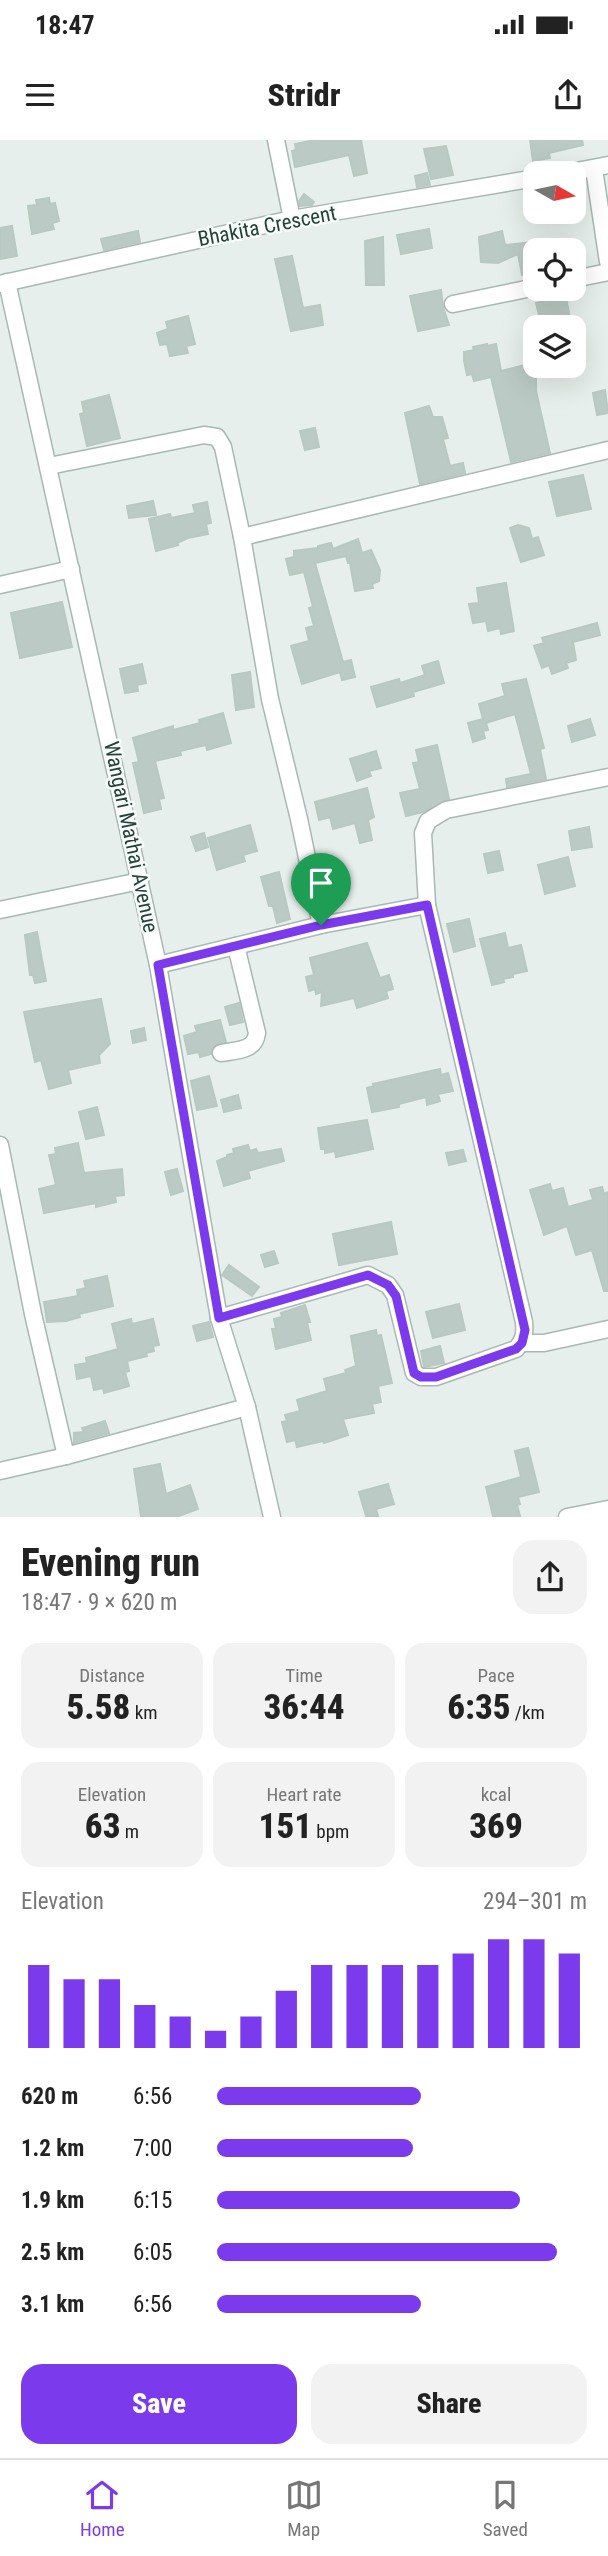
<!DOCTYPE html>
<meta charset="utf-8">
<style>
:root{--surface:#fff;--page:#f2f2f2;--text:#222;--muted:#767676;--line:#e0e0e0;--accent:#7c3aed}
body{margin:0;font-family:"Roboto Condensed",sans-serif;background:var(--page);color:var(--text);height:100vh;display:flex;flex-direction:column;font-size:26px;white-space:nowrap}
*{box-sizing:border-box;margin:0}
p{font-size:23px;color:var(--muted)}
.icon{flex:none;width:38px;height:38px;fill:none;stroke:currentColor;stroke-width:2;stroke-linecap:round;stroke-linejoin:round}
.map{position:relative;height:1377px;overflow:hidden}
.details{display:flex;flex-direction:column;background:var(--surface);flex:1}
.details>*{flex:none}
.needle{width:46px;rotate:99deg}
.tools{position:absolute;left:523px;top:21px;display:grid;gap:14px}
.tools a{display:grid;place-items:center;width:63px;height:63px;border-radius:14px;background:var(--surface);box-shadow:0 7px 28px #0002;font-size:35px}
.pin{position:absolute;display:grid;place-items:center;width:60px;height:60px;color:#fff;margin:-72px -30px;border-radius:50% 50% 50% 0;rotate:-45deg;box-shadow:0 0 7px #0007}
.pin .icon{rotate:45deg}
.round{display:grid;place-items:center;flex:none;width:74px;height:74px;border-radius:21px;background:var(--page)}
.headline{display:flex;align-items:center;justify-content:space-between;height:119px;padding:0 21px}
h1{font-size:38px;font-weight:800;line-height:52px}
.figures{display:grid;grid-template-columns:repeat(3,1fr);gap:10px;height:119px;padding:7px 21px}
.figures div{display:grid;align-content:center;border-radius:18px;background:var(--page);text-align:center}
.figures b{font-size:35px;font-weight:800}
.figures small{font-size:19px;font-weight:400}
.figures p{font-size:19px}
.chart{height:196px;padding:14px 21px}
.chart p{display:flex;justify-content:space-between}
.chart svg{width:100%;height:126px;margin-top:7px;stroke:var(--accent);stroke-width:6}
.action{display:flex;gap:14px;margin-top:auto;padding:14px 21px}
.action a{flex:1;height:80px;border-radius:21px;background:var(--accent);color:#fff;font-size:28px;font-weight:800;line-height:80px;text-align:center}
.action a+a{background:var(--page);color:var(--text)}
ul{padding:0 21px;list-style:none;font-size:23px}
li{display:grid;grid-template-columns:112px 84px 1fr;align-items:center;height:52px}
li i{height:18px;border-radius:9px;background:var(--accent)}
.status{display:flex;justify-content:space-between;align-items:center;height:49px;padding:0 35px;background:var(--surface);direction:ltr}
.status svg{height:19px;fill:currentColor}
header{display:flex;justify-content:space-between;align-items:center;height:91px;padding:0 21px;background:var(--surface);font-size:32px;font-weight:800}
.menu{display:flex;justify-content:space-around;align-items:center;height:98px;border-top:2px solid var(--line);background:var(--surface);font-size:19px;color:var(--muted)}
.menu a{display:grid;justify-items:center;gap:4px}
.menu .active{color:var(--accent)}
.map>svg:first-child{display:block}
.building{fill:#bbcac4;stroke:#b8c9c2;stroke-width:2}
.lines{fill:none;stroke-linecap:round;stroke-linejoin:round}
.minor-casing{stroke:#a8b8b2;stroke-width:19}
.minor{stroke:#fff;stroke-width:16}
.route-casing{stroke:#fff;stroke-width:14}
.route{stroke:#7c3aed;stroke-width:9}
.labels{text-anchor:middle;stroke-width:5;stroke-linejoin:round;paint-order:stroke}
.street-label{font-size:21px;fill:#24423a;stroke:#f7fbf9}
</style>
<div class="status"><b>18:47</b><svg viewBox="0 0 49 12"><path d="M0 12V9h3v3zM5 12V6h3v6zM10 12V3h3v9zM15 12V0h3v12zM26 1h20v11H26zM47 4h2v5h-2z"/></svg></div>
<header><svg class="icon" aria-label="menu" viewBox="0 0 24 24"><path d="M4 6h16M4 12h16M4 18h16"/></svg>Stridr<svg class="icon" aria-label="share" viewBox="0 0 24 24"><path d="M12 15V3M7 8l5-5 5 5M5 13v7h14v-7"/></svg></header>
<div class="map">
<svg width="608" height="1377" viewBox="0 0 608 1377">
<rect width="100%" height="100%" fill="#e6efeb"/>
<g class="building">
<path d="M 315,0 L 361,0 L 367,33 L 354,36 L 349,15 L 295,27 L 292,11 L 296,10 L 295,4 Z"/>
<path d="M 530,0 L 582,0 L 583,5 L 549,13 L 550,18 L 533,21 Z"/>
<path d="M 446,6 L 453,35 L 431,39 L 424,9 Z"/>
<path d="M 427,33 L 430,45 L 417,47 L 415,36 Z"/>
<path d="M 304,54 L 314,62 L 312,65 L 300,66 L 299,61 Z"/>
<path d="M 49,58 L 50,64 L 55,63 L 59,81 L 52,83 L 54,89 L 32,94 L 28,66 L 37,65 L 36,60 Z"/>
<path d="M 12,86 L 17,116 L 0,119 L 0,88 Z"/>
<path d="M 429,89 L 432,108 L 401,114 L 397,95 Z"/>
<path d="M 138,91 L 140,102 L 104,110 L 101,99 Z"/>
<path d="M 502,91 L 505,105 L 542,101 L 543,103 L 529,109 L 533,133 L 522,135 L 518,114 L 498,123 L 481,122 L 479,97 Z"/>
<path d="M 383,97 L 384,145 L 366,145 L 365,101 Z"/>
<path d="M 292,116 L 303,168 L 320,165 L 323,185 L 291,191 L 275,119 Z"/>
<path d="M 441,150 L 443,167 L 449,185 L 418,191 L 410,156 Z"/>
<path d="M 552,151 L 557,159 L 566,157 L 571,184 L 542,187 L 536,163 L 540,162 L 539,157 Z"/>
<path d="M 188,176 L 195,204 L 186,206 L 188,213 L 170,216 L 167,204 L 160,205 L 157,193 L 168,189 L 166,182 Z"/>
<path d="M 487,204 L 487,206 L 496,204 L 501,231 L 536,222 L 536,251 L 550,313 L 511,322 L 491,237 L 474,241 L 472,234 L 467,235 L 464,221 L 464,212 L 474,210 L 473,207 Z"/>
<path d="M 605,250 L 608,273 L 597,275 L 593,253 Z"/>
<path d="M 109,255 L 120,298 L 87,306 L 80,274 L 84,273 L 82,262 Z"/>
<path d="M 429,266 L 433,277 L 442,277 L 448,298 L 443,299 L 450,326 L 463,323 L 465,333 L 420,344 L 405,273 Z"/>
<path d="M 315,288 L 319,307 L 305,310 L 300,291 Z"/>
<path d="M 583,335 L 591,369 L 557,376 L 549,342 Z"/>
<path d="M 153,361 L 156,375 L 129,378 L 127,366 Z"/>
<path d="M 207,362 L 211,383 L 206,384 L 208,394 L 188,398 L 177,403 L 178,405 L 156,411 L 149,379 L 170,374 L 171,378 L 195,373 L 193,365 Z"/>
<path d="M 518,385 L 529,388 L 532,399 L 538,397 L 544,415 L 521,422 L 510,388 Z"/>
<path d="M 358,399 L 362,413 L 371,410 L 380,430 L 379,441 L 372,444 L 373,448 L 355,451 L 350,423 L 348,423 L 346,416 L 315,423 L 343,522 L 351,520 L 355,537 L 342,540 L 340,532 L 302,544 L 291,506 L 309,501 L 306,488 L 314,486 L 309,468 L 313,467 L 304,432 L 290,435 L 286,419 L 294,417 L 294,411 L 318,408 L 318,406 L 331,403 L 333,409 Z"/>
<path d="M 506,443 L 514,491 L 501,494 L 500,488 L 488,491 L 486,481 L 473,483 L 469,464 L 479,463 L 477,448 Z"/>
<path d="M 62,462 L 72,507 L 20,518 L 11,473 Z"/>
<path d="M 597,483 L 600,495 L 573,502 L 576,520 L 566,523 L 568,528 L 552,534 L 549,525 L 542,528 L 534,506 L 544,503 L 542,498 Z"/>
<path d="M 438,521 L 444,543 L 413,552 L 414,556 L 377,567 L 371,547 L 399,539 L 400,543 L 425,535 L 422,526 Z"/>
<path d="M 142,524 L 146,543 L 137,545 L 138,551 L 125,553 L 120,529 Z"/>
<path d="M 250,532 L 254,567 L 236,570 L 232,535 Z"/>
<path d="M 526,539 L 544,608 L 540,609 L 546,639 L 507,647 L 506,639 L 531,634 L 515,574 L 486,583 L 488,590 L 483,591 L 485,598 L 473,602 L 468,583 L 483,579 L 479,564 L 505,556 L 502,544 Z"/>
<path d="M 223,573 L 231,603 L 207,610 L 206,605 L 180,611 L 181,615 L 155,621 L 164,658 L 159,659 L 161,669 L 144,673 L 133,623 L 139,622 L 133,598 L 173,586 L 173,590 L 200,583 L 199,580 Z"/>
<path d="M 590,579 L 595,595 L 572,602 L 568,586 Z"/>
<path d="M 437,605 L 449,659 L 423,672 L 406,676 L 400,653 L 420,649 L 413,623 L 419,622 L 416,610 Z"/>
<path d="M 376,611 L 381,628 L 369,631 L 371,636 L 357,641 L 350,619 Z"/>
<path d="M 367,648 L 374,677 L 368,680 L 372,700 L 360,703 L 355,683 L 333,689 L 330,677 L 319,680 L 315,662 Z"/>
<path d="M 250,685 L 257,711 L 243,715 L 245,721 L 217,730 L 208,698 Z"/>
<path d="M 589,687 L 592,707 L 572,710 L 569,691 Z"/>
<path d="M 204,693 L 208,707 L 196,711 L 191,697 Z"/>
<path d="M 499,711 L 503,730 L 488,733 L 484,714 Z"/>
<path d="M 568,717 L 575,746 L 545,754 L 538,725 Z"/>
<path d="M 279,732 L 290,779 L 277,783 L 273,766 L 269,766 L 261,737 Z"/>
<path d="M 469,779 L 475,806 L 454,812 L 447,784 Z"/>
<path d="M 37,792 L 46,841 L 35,843 L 33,835 L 30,835 L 25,795 Z"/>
<path d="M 505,793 L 508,808 L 521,805 L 527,831 L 513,834 L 513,837 L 503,839 L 504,842 L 492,845 L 480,799 Z"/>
<path d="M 367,803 L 380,838 L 389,835 L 393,849 L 386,851 L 388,858 L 357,868 L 354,858 L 321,866 L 322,852 L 316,854 L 315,849 L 309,851 L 306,837 L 314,835 L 310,818 Z"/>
<path d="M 101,859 L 110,904 L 99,915 L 100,923 L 68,930 L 71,943 L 49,949 L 41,920 L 35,922 L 24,872 Z"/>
<path d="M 239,863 L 243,882 L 230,885 L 225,867 Z"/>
<path d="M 220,880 L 226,902 L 214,905 L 211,914 L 200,917 L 199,912 L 188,914 L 184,896 L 197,892 L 195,886 Z"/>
<path d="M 144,888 L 146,900 L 133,903 L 131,891 Z"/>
<path d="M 440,929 L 441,935 L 448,933 L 453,951 L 438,954 L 440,961 L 427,965 L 426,957 L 399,964 L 399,967 L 372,972 L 367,948 L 374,946 L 373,944 Z"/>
<path d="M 209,936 L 217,966 L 197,970 L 191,941 Z"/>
<path d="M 238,955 L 241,968 L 224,972 L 221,960 Z"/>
<path d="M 97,967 L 104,995 L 86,999 L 79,972 Z"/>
<path d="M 367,980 L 373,1009 L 336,1017 L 335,1011 L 325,1013 L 325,1009 L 321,1009 L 318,988 Z"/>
<path d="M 78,1003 L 84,1033 L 122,1029 L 124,1055 L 115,1056 L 116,1062 L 96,1067 L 96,1063 L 44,1073 L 39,1049 L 56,1045 L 49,1015 L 56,1014 L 55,1008 Z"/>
<path d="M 248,1005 L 250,1011 L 256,1009 L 258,1013 L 281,1009 L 284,1021 L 248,1031 L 250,1038 L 224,1046 L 217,1021 L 227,1017 L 227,1015 L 234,1013 L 233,1009 Z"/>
<path d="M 463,1010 L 466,1021 L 449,1025 L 446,1013 Z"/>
<path d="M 177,1029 L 183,1051 L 171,1055 L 165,1032 Z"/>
<path d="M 550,1044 L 552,1051 L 563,1048 L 568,1067 L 593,1060 L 590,1050 L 602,1047 L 604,1054 L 608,1052 L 608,1151 L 604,1151 L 592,1110 L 576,1115 L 567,1086 L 544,1095 L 530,1050 Z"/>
<path d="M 391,1082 L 397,1114 L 339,1125 L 333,1094 Z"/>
<path d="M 274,1111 L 278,1123 L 265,1127 L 261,1115 Z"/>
<path d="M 229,1125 L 259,1147 L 252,1156 L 222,1135 Z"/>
<path d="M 107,1136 L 113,1166 L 79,1174 L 80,1177 L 66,1181 L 47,1182 L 44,1162 L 78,1156 L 77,1150 L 86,1148 L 84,1141 Z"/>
<path d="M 459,1164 L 465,1190 L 433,1198 L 426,1172 Z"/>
<path d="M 305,1165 L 310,1182 L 307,1182 L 311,1200 L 276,1209 L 272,1189 L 276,1189 L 274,1179 L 282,1177 L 281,1173 Z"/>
<path d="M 131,1179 L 132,1184 L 153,1179 L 159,1205 L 153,1206 L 154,1211 L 146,1213 L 147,1216 L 127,1221 L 129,1231 L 125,1232 L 129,1246 L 104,1253 L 103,1248 L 94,1250 L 91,1236 L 77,1239 L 75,1225 L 87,1223 L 86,1218 L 118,1209 L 112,1184 Z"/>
<path d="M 209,1182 L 213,1197 L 197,1201 L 193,1186 Z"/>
<path d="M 376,1190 L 377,1196 L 381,1195 L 392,1243 L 378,1246 L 381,1262 L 372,1264 L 374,1273 L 343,1279 L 348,1295 L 324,1303 L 323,1301 L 297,1307 L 295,1300 L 287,1302 L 282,1282 L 287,1281 L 285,1275 L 300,1271 L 297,1260 L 327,1251 L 324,1239 L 346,1233 L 345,1230 L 356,1226 L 351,1196 Z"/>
<path d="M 440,1206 L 444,1223 L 424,1227 L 421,1211 Z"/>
<path d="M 105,1281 L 109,1293 L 74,1303 L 74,1293 L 84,1292 L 82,1288 Z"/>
<path d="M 528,1308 L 539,1352 L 518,1357 L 520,1364 L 517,1365 L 520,1376 L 493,1376 L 486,1347 L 521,1337 L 515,1311 Z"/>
<path d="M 160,1324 L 166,1354 L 190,1345 L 198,1369 L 179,1376 L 141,1376 L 134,1329 Z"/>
<path d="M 388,1344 L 394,1364 L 376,1369 L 378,1376 L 366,1376 L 359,1352 Z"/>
</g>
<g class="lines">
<g class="minor-casing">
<g id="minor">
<path d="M 276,0 L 292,79"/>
<path d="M 594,29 L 608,122"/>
<path d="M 566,33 L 608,25"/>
<path d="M 574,139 L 608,132"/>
<path d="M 7,142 L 158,825 L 219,1178 L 247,1267 L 272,1377"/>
<path d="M 0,144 L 292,79 L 536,38"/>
<path d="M 453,164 L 536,147"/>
<path d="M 49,326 L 204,295 L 217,297 L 223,307 L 242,397 L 270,559 L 299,679 L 321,785"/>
<path d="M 242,397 L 608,310"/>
<path d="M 0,445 L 71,429"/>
<path d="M 0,770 L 140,741"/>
<path d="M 158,825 L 321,785 L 427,765"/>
<path d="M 221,913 C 237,910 255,911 257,893 L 236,806"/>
<path d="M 0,1005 L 33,1174 L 66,1316"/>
<path d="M 219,1178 L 368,1135 L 388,1145 L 395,1155 L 414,1233 L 421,1237 L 436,1237 L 516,1209 C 524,1201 525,1193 524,1182 L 427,765 L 423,693 L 428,681 L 446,670 L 608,637"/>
<path d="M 521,1203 L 544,1203 L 608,1189"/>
<path d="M 0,1331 L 66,1316 L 247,1267"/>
<path d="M 567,1377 L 608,1369"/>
</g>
</g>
<use href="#minor" class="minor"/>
</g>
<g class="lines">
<g class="route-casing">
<path id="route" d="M 427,765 L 525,1190 L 522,1203 L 516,1209 L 436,1237 L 421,1237 L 414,1233 L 396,1156 L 388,1145 L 368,1135 L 219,1178 L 158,825 L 321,785 Z"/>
</g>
<use href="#route" class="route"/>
</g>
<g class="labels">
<g class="street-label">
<text transform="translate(267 86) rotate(-11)" y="7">Bhakita Crescent</text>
<text transform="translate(131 697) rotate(78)" y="7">Wangari Mathai Avenue</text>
</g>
</g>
</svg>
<div class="tools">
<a><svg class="needle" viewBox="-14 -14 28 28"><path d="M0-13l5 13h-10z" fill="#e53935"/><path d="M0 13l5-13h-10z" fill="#767676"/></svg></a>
<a><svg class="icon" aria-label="locate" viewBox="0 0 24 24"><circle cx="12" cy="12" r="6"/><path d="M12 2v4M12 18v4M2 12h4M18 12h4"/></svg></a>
<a><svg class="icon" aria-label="layers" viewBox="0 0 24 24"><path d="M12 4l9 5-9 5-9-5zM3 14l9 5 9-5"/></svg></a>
</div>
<div class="pin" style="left:321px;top:785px;background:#1e9e55"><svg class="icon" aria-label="arrive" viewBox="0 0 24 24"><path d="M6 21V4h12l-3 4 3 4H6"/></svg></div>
</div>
<section class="details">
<div class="headline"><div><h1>Evening run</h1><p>18:47 · 9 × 620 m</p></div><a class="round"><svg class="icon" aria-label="share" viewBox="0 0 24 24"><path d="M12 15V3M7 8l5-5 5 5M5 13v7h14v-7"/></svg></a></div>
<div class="figures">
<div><p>Distance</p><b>5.58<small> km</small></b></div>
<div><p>Time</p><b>36:44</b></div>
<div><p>Pace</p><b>6:35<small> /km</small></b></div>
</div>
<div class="figures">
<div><p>Elevation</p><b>63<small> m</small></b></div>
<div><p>Heart rate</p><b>151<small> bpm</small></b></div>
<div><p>kcal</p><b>369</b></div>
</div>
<div class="chart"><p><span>Elevation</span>294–301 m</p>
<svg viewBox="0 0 160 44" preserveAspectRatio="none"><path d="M5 44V15M15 44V20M25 44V20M35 44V29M45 44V33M55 44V38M65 44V33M75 44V24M85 44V15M95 44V15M105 44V15M115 44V15M125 44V11M135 44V6M145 44V6M155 44V11"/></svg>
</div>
<ul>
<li><b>620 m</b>6:56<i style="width:55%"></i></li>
<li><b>1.2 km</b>7:00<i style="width:53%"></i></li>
<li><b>1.9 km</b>6:15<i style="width:82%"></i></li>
<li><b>2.5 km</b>6:05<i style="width:92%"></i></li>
<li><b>3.1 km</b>6:56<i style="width:55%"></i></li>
</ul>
<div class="action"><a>Save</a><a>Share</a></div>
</section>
<nav class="menu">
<a class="active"><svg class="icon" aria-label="home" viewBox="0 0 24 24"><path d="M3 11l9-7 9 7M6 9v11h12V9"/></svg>Home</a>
<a><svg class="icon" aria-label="map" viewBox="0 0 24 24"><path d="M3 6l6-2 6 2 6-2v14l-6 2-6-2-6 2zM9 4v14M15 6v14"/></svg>Map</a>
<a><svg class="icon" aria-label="saved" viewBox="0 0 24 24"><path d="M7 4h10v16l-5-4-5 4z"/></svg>Saved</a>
</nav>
